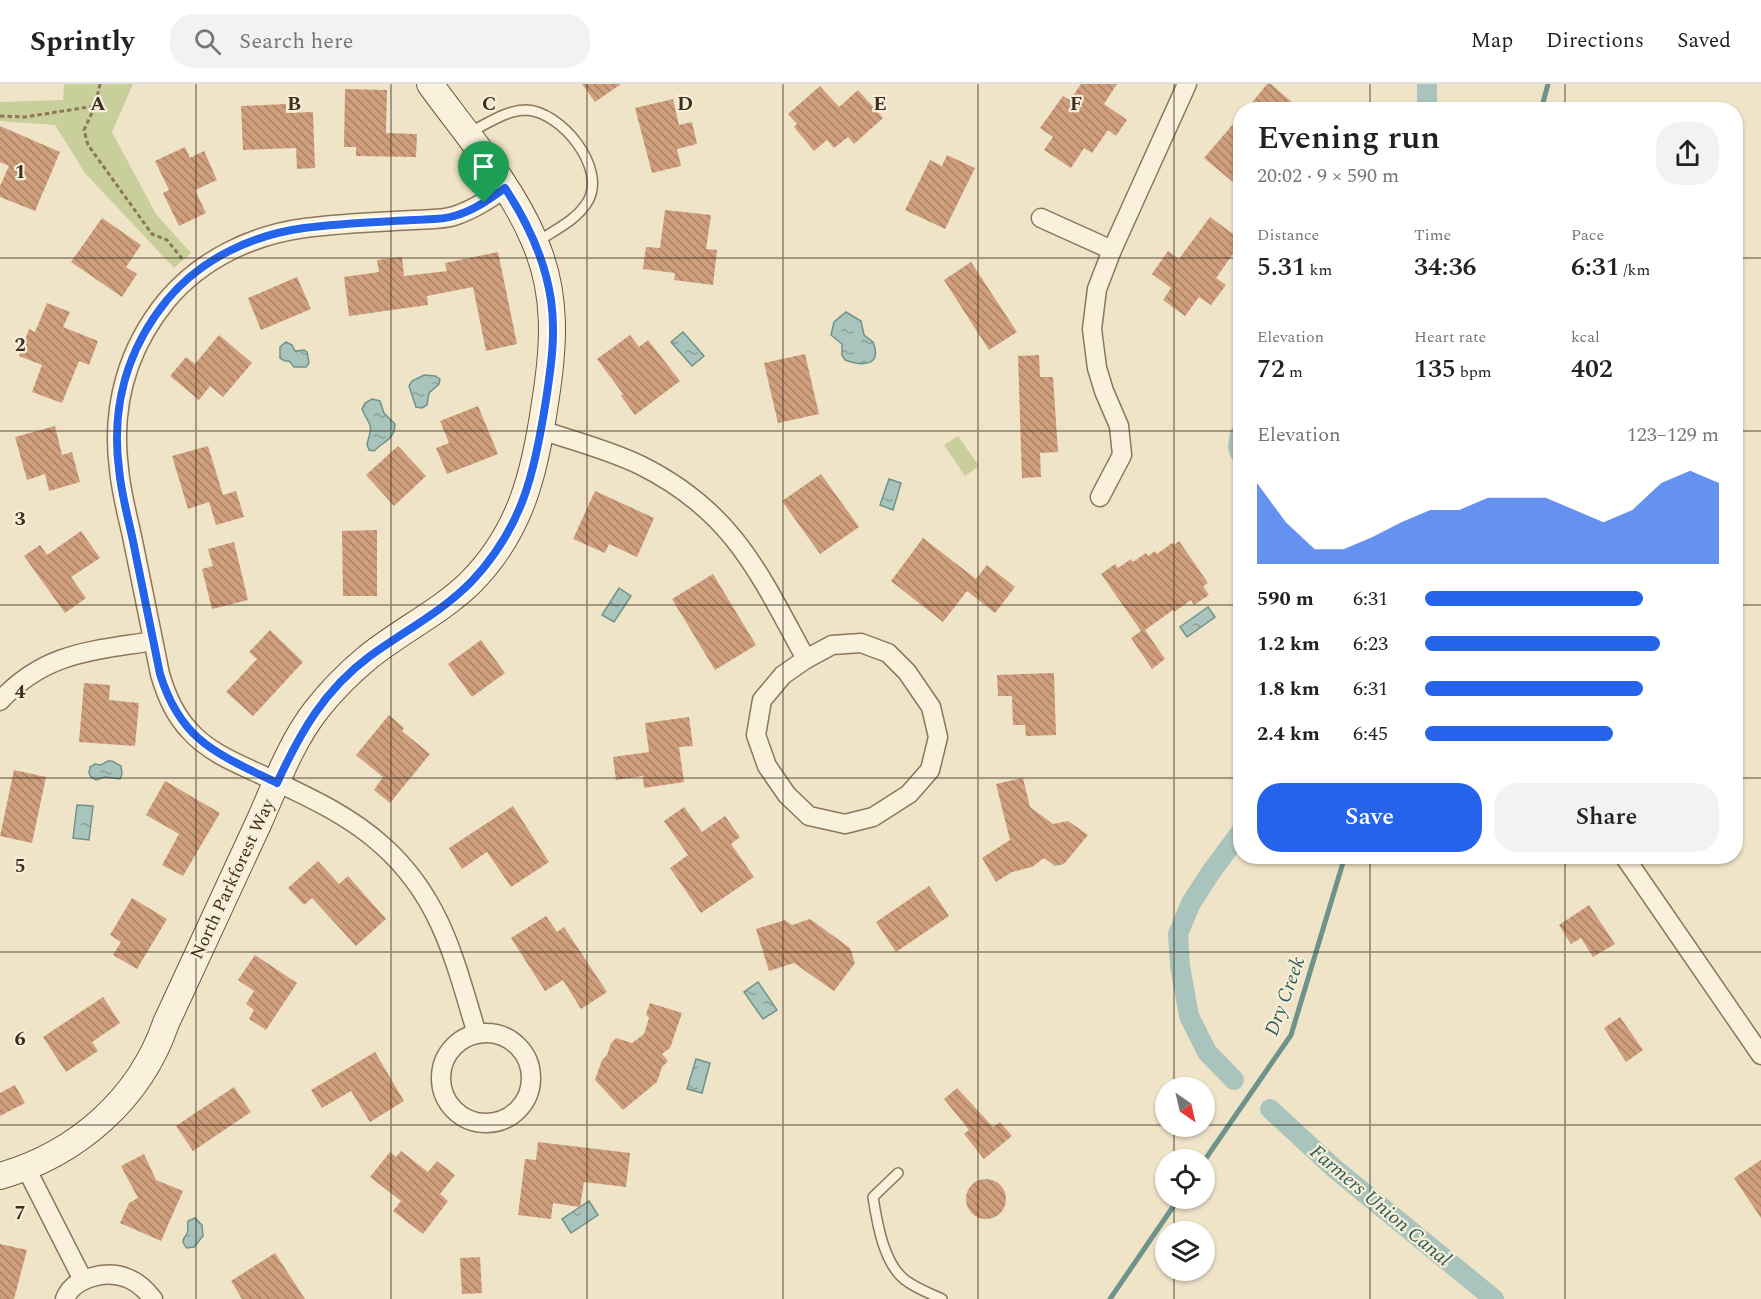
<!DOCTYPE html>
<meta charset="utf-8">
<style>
:root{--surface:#fff;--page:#f2f2f2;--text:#222;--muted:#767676;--line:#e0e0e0;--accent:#2563eb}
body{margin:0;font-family:Spectral,serif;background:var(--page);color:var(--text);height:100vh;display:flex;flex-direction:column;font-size:22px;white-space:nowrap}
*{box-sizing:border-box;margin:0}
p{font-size:20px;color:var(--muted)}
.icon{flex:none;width:33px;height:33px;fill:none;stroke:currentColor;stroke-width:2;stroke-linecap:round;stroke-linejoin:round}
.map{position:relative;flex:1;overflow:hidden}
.drawer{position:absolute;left:1233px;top:18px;width:510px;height:762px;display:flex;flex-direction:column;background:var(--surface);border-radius:24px;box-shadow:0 2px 4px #0004}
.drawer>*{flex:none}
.needle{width:39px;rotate:146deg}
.fabs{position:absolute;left:1155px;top:993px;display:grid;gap:12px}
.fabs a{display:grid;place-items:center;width:60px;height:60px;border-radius:50%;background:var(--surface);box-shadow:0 2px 4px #0004;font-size:30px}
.pin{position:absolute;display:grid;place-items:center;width:51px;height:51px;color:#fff;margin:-62px -26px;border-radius:50% 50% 50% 0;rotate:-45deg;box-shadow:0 0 6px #0007}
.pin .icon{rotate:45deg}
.round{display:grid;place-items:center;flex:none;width:63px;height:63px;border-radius:24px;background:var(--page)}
.headline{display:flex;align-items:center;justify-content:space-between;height:102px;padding:0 24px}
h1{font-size:33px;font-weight:600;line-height:45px}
.metrics{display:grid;grid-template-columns:repeat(3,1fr);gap:9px;height:102px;padding:6px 24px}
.metrics div{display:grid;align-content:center}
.metrics b{font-size:26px;font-weight:600}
.metrics small{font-size:16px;font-weight:400}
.metrics p{font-size:16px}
.chart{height:168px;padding:12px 24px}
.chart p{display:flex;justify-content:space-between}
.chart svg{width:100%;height:108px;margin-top:6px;fill:var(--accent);opacity:.7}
.primary-button{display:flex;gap:12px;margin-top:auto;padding:12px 24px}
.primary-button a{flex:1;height:69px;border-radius:24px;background:var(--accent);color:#fff;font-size:24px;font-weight:600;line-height:69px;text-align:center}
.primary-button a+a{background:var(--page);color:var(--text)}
ul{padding:0 24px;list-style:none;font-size:20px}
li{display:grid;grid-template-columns:96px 72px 1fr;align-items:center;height:45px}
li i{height:15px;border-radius:8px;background:var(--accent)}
header{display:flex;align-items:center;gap:36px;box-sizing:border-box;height:84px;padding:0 30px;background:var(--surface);border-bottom:2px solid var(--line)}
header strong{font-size:28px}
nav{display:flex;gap:33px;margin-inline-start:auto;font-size:21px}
.search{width:420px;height:54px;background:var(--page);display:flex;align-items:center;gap:15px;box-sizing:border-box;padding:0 21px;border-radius:24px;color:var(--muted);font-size:22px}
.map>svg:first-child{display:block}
.green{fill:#c9cf9b}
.water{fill:url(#water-ripples);stroke:#6f938a;stroke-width:1.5}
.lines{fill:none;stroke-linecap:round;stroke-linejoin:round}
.stream{stroke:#6f938a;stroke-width:5}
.canal{stroke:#a9c4bc;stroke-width:20}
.building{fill:url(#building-back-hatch)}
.lane-casing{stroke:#8d765c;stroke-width:12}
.street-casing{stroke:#8d765c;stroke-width:21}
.secondary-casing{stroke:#6f573f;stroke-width:28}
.path{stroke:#8d765c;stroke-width:3;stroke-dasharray:4.5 3;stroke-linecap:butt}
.lane{stroke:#faf1dc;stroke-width:9}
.street{stroke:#faf1dc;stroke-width:18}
.secondary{stroke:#faf1dc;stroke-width:26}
.route-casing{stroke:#fff;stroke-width:12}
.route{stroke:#2563eb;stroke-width:8}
.grid{fill:none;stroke:#3d2e20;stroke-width:1.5;stroke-opacity:0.55}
.labels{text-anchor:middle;stroke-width:4.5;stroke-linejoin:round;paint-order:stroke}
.street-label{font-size:18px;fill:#3d2e20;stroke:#f7eed8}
.water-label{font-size:20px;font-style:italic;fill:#2f5d5a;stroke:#f7eed8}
.grid-label{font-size:20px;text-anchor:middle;font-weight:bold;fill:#3d2e20;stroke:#f7eed8;stroke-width:4.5;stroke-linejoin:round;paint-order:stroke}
</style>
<header>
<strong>Sprintly</strong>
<div class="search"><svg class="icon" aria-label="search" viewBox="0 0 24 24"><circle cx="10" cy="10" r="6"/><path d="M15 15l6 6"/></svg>Search here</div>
<nav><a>Map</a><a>Directions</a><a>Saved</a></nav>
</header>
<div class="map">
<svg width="1761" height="1215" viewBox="0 0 1761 1215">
<defs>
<pattern id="water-ripples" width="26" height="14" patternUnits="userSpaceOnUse" patternTransform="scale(1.5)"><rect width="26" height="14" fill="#a9c4bc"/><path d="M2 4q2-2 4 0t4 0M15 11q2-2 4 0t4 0" fill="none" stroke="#8ba098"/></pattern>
<pattern id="building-back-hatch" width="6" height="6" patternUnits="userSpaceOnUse" patternTransform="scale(1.5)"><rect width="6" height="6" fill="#cf9f7d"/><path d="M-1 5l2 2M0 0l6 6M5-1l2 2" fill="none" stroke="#a98266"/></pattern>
</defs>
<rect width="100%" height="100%" fill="#f0e4c8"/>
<g class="green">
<path d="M 64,0 L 133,0 L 112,48 L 156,130 L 191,169 L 174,184 L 85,89 L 55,41 L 0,37 L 0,18 L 63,16 Z"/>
<path d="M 958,352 L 979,382 L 965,392 L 944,361 Z"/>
</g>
<g class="water">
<path d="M 846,228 L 861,237 L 864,251 L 873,258 C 883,283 861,282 845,276 L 842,271 L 842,260 L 831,251 L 834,238 Z"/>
<path d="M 683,248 L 704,272 L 692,282 L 671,258 Z"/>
<path d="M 286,258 L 292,261 L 295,267 L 304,266 L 307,268 L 309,279 L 306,283 L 294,283 L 289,277 L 285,277 L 280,274 L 280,263 Z"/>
<path d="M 424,291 L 435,292 L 440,295 L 439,300 L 429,309 L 427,321 L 422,324 L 416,323 L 409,302 L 412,297 Z"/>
<path d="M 372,315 L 380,317 L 384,329 L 395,340 C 395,355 384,357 374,367 L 369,366 L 367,360 C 374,336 370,345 362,325 L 365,319 Z"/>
<path d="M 889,395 L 901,399 L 893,426 L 880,421 Z"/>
<path d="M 619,504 L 631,512 L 614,538 L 602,531 Z"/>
<path d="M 1208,523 L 1215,533 L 1187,553 L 1180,543 Z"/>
<path d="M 108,677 L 112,677 L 121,682 L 122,690 L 120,695 L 105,693 L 96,696 L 91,693 L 89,689 L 90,683 L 95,680 L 101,681 Z"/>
<path d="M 77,721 L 93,722 L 89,756 L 73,754 Z"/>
<path d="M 758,898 L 777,926 L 763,935 L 744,908 Z"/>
<path d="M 696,975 L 710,979 L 702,1009 L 687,1005 Z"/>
<path d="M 589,1117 L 598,1131 L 571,1149 L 562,1135 Z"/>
<path d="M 195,1134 L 202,1141 L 203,1152 L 194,1163 L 187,1164 C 178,1155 187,1154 188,1146 C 188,1143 187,1140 188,1137 Z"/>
</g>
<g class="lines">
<g class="stream">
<path d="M 1541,26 L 1548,0"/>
<path d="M 1204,1077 L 1291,951 L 1345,772"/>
<path d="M 1110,1215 L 1179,1114"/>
</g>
<g class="canal">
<path d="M 1427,26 L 1427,0"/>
<path d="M 1240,350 L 1238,363 L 1240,369"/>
<path d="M 1234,996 L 1207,968 L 1189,932 L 1180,882 L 1178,850 L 1191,819 L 1211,788 L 1240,749"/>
<path d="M 1270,1025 L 1335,1085 L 1494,1215"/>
</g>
</g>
<g class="building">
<path d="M 582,0 L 621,0 L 595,18 Z"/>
<path d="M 1081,0 L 1117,0 L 1104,20 L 1127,36 L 1116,52 L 1108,46 L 1092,69 L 1084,64 L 1071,84 L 1044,66 L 1053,53 L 1040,44 L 1063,12 L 1070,16 Z"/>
<path d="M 1267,0 L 1271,0 L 1301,26 L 1246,26 Z"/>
<path d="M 820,2 L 839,23 L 858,6 L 883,34 L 854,60 L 848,53 L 834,64 L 827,56 L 814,67 L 794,43 L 797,40 L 788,30 Z"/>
<path d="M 345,5 L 387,6 L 386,49 L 417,50 L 416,73 L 356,72 L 356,63 L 344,63 Z"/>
<path d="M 673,15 L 679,41 L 692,38 L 697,60 L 677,65 L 681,82 L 652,89 L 635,24 Z"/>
<path d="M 286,20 L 286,29 L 313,28 L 315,84 L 297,85 L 296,64 L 243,66 L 241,22 Z"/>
<path d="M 1240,32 L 1240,104 L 1204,74 Z"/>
<path d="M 0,42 L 60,68 L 35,127 L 0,113 L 0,102 L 9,82 L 0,78 Z"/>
<path d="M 185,63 L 190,74 L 204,67 L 217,96 L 195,106 L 206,129 L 179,142 L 163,109 L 169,106 L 155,77 Z"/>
<path d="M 947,71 L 975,84 L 945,145 L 905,126 L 930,76 L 942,82 Z"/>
<path d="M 665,126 L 711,131 L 706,165 L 717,166 L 713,201 L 674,196 L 675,189 L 643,185 L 646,163 L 660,164 Z"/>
<path d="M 1210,133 L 1240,155 L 1240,160 L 1216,194 L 1226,201 L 1211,221 L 1199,213 L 1185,232 L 1163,216 L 1171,204 L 1152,190 L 1168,167 L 1179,175 Z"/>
<path d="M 102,134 L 141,161 L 126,183 L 137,190 L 122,213 L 71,178 Z"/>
<path d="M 498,168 L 517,260 L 486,267 L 473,203 L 427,212 L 428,221 L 349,232 L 344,193 L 379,188 L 377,176 L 402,173 L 404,192 L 447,187 L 445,179 Z"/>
<path d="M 971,178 L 1017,248 L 989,266 L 944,196 Z"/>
<path d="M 297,193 L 311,225 L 261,246 L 248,214 Z"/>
<path d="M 47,219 L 70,228 L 63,243 L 98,257 L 89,281 L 79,277 L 62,319 L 32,308 L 42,281 L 19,272 L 29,245 L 35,248 Z"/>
<path d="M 219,251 L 252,279 L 223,313 L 210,302 L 199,316 L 170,292 L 186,273 L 195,280 Z"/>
<path d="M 630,251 L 639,263 L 648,256 L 680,297 L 635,331 L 621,312 L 623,310 L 597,275 Z"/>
<path d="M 805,270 L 819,330 L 778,339 L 764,279 Z"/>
<path d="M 1039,271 L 1040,293 L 1053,293 L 1058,368 L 1040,369 L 1041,393 L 1022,394 L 1018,272 Z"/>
<path d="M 478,322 L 498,370 L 447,390 L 436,364 L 449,359 L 440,337 Z"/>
<path d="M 55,342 L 62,371 L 72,368 L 80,398 L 49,407 L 45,390 L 27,396 L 15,353 Z"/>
<path d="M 208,362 L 223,411 L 236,407 L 244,433 L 216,441 L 209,418 L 188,425 L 172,372 Z"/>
<path d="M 398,362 L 426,392 L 394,422 L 366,391 Z"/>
<path d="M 821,390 L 859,443 L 820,470 L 782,417 Z"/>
<path d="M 595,407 L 654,434 L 637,473 L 609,460 L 605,469 L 573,455 Z"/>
<path d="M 377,446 L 377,512 L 343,512 L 342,447 Z"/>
<path d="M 81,447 L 100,474 L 71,493 L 86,514 L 65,529 L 24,472 L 40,461 L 47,471 Z"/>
<path d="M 923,454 L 976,495 L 987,481 L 1015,503 L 995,529 L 967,507 L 943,538 L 891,497 Z"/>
<path d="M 1179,457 L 1208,499 L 1203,502 L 1209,511 L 1194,521 L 1191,516 L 1174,528 L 1173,526 L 1145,546 L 1165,575 L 1152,585 L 1131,554 L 1141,547 L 1101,490 L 1115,480 L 1118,484 L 1131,475 L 1133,478 L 1146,469 L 1148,472 L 1155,467 L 1157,470 L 1172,459 L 1174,461 Z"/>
<path d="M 234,458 L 248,516 L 212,525 L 202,485 L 213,482 L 208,465 Z"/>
<path d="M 713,490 L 756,561 L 715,586 L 672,515 Z"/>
<path d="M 270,546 L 303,578 L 253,632 L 226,608 L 257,575 L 249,568 Z"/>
<path d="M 481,556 L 505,589 L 472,613 L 448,580 Z"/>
<path d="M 1054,589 L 1056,651 L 1026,652 L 1025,641 L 1013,641 L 1012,612 L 998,612 L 997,591 Z"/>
<path d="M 84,599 L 110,601 L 109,616 L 139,619 L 135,662 L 79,658 Z"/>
<path d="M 389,631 L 404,644 L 402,647 L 430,670 L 390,719 L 374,706 L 383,693 L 356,671 Z"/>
<path d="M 689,633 L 693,662 L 679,663 L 684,698 L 644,704 L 643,692 L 616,696 L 613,673 L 649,668 L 645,639 Z"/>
<path d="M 14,686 L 46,693 L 32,759 L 0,752 Z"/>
<path d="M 1023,694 L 1030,723 L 1053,740 L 1068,737 L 1088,751 L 1064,780 L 1055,782 L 1044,774 L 1032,783 L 1012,788 L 996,798 L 982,774 L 1010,756 L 996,700 Z"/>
<path d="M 165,697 L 220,729 L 183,792 L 162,781 L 179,750 L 146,731 Z"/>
<path d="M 513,722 L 549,778 L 511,803 L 487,768 L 462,785 L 449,764 Z"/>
<path d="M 684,723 L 702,748 L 725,732 L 740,753 L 731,760 L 754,793 L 701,829 L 670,784 L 688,771 L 664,737 Z"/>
<path d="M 318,777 L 339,800 L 348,792 L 386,835 L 356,862 L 312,814 L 304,821 L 288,804 Z"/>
<path d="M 929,802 L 949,832 L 896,868 L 876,838 Z"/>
<path d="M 132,814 L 167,835 L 137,885 L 113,871 L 121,858 L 110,851 Z"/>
<path d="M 1589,821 L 1615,860 L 1593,873 L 1581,854 L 1571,860 L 1559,841 Z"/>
<path d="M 546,832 L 557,848 L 564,843 L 607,908 L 581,925 L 563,896 L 545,907 L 511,854 Z"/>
<path d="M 810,835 L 850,864 L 855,879 L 834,907 L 794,879 L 769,887 L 756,845 L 785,836 L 792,841 Z"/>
<path d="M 255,871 L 297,899 L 266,946 L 249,935 L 254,926 L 246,920 L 254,907 L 238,896 Z"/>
<path d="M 103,913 L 120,939 L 92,958 L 98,967 L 66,988 L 43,953 Z"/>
<path d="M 650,919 L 682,929 L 670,964 L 662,970 L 668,977 L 662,983 L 657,998 L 623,1026 L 595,996 L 602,976 L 607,971 L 611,959 L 616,954 L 632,959 L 644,950 L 649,934 L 646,930 Z"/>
<path d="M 1620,933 L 1643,966 L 1626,978 L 1604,944 Z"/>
<path d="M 375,968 L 404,1017 L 370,1038 L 351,1007 L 322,1024 L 311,1006 Z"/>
<path d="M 15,1001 L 25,1019 L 0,1032 L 0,1009 Z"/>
<path d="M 234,1003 L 251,1028 L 193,1067 L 176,1042 Z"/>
<path d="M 957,1004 L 993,1043 L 1000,1038 L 1012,1052 L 984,1075 L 964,1050 L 969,1046 L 944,1015 Z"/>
<path d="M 538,1058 L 630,1069 L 626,1103 L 584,1098 L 580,1123 L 553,1119 L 551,1135 L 518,1131 L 525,1075 L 536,1076 Z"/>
<path d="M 401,1067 L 428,1088 L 437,1077 L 455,1091 L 440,1110 L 448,1117 L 423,1150 L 393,1127 L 401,1117 L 370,1093 L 390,1068 L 396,1073 Z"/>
<path d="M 144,1070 L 156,1096 L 183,1107 L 161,1157 L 120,1139 L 129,1119 L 138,1114 L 121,1082 Z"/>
<path d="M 1761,1076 L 1761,1134 L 1734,1094 Z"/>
<circle cx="986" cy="1115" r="20"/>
<path d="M 0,1160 L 27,1166 L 14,1215 L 0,1215 Z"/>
<path d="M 275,1169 L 305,1215 L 242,1215 L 231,1197 Z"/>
<path d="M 480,1173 L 482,1209 L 462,1210 L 460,1174 Z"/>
</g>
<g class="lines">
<g class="lane-casing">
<g id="lane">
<path d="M 470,48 C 487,40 506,26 526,26 C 561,27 607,84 588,117 C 577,136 555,146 538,157"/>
<path d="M 898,1089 L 873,1113 C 877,1139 884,1183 908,1198 C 918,1205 931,1210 942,1215"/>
</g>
</g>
<g class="street-casing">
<g id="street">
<path d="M 1041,134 L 1112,166"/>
<path d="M 541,346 C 574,357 609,366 640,381 C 733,427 759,489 806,575"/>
<path d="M 1100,413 L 1122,371 L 1119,342 L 1104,307 L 1097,284 L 1092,245 L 1097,205 L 1112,166 L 1187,0"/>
<path d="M 861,559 L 888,569 L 907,588 L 931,623 L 938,653 L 930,686 L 909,710 L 873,733 L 845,740 L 809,732 L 787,711 L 767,682 L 756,651 L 762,616 L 783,591 L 806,575 L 832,561 Z"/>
<path d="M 0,617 C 45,568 92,567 153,557"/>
<path d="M 1624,772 L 1761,971"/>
<circle cx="486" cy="994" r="45"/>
<path d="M 477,950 C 455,878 442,815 383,762 C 348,730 304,711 262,691 C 236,679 208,668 189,646 C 174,630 166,611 160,590 C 151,546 142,501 133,457 C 128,433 121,409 119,385 C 111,323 127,265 167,216 C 202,175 252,151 305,144 C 340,139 377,138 413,136 C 426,135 442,136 454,132 C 473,126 490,115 505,104"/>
<path d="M 26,1084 L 83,1196"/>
<path d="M 65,1215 C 73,1193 107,1186 127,1194 C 138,1198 146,1206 153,1215"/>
</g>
</g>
<g class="secondary-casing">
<path id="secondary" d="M 0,1092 C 77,1070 140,1015 166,939 C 197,872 228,805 259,738 C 276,700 291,658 317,625 C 332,606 349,589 367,574 C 400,547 439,529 470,499 C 521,448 535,388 545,319 C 554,263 558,210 534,156 C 510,99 466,50 430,0"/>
</g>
<g class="path">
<path d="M 100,0 L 95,22 L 84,46 L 88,61 L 152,150 L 167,156 L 184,177"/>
<path d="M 0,32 L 25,33 L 95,22"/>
</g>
<use href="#lane" class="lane"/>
<use href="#street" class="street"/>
<use href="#secondary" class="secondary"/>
</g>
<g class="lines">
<g class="route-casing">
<path id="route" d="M 505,104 C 528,139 545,175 551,216 C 556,250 551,283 546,316 C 535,387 523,443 472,497 C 442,528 404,547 370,572 C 324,606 300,649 277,699 C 218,670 181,658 160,590 C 151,546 142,501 133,457 C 128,433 121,409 119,385 C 111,323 127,265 167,216 C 201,175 252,151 304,144 C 340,139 377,138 413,136 C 426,135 442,136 454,132 C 473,127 490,115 505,104 Z"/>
</g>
<use href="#route" class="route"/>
</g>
<path class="grid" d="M 196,0 L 196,1215M 391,0 L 391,1215M 587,0 L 587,1215M 783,0 L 783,1215M 978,0 L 978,1215M 1174,0 L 1174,1004M 1370,0 L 1370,26M 1565,0 L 1565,26M 0,174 L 1240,174M 1736,174 L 1761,174M 0,347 L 1240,347M 1736,347 L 1761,347M 0,521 L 1240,521M 1736,521 L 1761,521M 0,694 L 1240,694M 1736,694 L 1761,694M 1370,772 L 1370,1215M 1565,772 L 1565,1215M 0,868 L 1761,868M 0,1041 L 1166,1041M 1204,1041 L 1761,1041M 1174,1042 L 1174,1076M 1174,1114 L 1174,1148M 1174,1186 L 1174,1215"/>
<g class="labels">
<g class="street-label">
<text transform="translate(232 795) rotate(-65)" y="6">North Parkforest Way</text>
</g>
<g class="water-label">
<text transform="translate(1284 912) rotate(-70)" y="7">Dry Creek</text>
<text transform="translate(1381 1121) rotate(40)" y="7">Farmers Union Canal</text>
</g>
</g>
<g class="grid-label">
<text x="98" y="26">A</text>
<text x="294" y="26">B</text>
<text x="489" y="26">C</text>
<text x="685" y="26">D</text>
<text x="880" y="26">E</text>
<text x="1076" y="26">F</text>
<text x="20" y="94">1</text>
<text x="20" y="267">2</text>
<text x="20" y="441">3</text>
<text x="20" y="614">4</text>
<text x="20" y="788">5</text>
<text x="20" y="961">6</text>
<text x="20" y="1135">7</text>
</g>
</svg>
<div class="fabs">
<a><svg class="needle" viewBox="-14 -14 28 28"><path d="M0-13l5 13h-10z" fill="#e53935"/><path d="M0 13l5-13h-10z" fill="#767676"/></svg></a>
<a><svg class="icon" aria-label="locate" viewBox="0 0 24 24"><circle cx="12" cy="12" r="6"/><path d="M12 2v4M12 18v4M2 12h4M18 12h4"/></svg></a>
<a><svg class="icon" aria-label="layers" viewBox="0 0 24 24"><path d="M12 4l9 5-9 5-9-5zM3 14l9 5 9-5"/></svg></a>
</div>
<div class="pin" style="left:484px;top:119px;background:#1e9e55"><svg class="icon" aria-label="arrive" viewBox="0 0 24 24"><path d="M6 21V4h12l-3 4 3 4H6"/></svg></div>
<section class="drawer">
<div class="headline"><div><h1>Evening run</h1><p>20:02 · 9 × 590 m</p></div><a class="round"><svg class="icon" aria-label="share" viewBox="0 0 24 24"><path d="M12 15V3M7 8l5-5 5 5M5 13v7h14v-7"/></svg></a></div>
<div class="metrics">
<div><p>Distance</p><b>5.31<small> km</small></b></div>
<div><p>Time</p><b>34:36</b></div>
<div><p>Pace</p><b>6:31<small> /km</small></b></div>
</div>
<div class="metrics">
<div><p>Elevation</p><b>72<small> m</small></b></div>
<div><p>Heart rate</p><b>135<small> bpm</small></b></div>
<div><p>kcal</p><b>402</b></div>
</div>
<div class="chart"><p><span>Elevation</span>123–129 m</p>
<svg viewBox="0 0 160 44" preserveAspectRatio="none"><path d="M0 44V11L10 27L20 38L30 38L40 33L50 27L60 22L70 22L80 17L90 17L100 17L110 22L120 27L130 22L140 11L150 6L160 11V44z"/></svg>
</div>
<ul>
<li><b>590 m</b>6:31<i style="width:74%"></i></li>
<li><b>1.2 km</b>6:23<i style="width:80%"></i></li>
<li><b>1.8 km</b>6:31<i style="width:74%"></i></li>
<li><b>2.4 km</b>6:45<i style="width:64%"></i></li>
</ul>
<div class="primary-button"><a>Save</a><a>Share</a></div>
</section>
</div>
